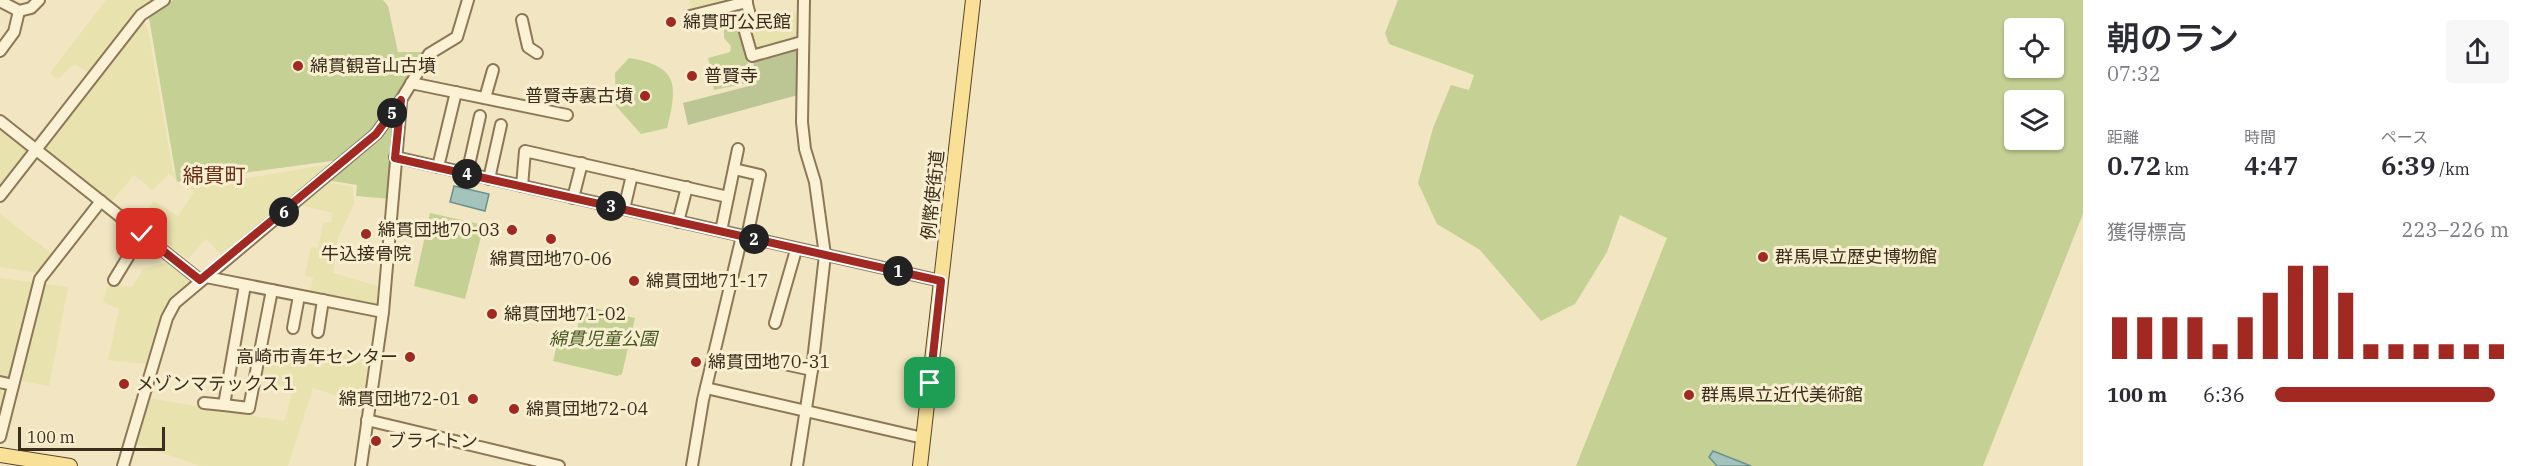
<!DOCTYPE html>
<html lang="ja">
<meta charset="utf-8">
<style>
:root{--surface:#fff;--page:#f7f7f7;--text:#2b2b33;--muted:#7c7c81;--accent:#a12922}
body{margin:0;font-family:"IBM Plex Serif","Noto Sans JP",serif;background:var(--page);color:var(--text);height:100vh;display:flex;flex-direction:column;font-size:22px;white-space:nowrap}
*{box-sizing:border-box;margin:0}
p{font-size:20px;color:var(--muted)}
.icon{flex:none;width:33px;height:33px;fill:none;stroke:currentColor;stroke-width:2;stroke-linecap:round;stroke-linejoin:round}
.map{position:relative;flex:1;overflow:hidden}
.sheet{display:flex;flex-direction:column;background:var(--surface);width:450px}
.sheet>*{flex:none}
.controls{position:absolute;left:2004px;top:18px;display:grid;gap:12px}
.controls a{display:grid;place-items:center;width:60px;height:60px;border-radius:6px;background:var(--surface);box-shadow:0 2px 4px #0004;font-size:30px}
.scale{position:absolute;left:18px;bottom:15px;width:147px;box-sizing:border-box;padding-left:6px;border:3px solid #3b2d1c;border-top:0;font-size:16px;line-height:21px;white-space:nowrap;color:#3b2d1c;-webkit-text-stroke:4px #f8efd1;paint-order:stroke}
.pin{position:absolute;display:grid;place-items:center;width:51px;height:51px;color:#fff;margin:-26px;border-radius:12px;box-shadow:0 3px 9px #0006}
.km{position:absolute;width:30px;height:30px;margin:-15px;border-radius:50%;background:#222;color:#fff;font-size:16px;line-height:30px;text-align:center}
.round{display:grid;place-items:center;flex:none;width:63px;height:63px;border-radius:6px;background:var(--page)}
.overview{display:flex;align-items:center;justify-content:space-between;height:102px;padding:0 24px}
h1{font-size:33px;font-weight:600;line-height:45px}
.stats{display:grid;grid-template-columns:repeat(3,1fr);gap:9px;height:102px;padding:6px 24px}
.stats div{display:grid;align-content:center}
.stats b{font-size:26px;font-weight:600}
.stats small{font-size:16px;font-weight:400}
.stats p{font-size:16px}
.chart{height:168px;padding:12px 24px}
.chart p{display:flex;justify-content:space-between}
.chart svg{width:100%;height:108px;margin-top:6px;stroke:var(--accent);stroke-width:6}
ul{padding:0 24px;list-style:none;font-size:20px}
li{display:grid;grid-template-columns:96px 72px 1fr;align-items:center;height:45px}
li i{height:15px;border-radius:8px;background:var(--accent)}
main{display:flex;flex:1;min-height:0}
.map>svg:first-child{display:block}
.farmland{fill:#e8e2ae}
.green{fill:#c5d194;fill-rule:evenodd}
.cemetery{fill:#bcc594}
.water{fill:#a4c3bc;stroke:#6a928b;stroke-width:1.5}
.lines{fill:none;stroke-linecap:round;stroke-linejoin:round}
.minor-casing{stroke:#8d7757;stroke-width:14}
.major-casing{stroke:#5a442c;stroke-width:16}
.minor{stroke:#fbf2d5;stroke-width:10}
.major{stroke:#f8e096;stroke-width:14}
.route-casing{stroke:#fff;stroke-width:12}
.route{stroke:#a12922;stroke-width:8}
.poi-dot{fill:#a12922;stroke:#f8efd1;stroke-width:2}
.labels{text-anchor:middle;stroke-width:6;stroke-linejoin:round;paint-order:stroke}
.poi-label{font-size:18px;fill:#3b2d1c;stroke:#f8efd1;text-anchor:start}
.street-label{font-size:18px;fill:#3b2d1c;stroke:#f8efd1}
.park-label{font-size:18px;font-style:italic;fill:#475921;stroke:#f8efd1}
.quarter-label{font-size:21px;fill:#6b2f18;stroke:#f8efd1}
</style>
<main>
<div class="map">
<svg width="2083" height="466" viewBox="0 0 2083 466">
<rect width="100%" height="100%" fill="#f1e6c1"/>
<g class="farmland">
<path d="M 106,0 L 155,0 L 139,11 L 148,30 L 173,171 L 194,187 L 331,164 L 316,180 L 353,187 L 354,204 L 338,238 L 333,273 L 381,287 L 380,307 L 310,294 L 313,278 L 305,275 L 311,247 L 318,248 L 323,223 L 331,222 L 332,213 L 289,202 L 222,256 L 206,239 L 188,259 L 137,223 L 154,201 L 178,216 L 194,192 L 169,174 L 152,190 L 134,175 L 112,201 L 44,150 L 92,88 L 87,71 L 74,64 L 58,79 L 50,73 Z"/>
<path d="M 689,0 L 724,0 L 691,8 Z"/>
<path d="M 797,12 L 799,39 L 755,49 L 749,29 Z"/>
<path d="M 0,126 L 31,150 L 0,188 Z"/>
<path d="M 0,214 L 52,254 L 37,273 L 0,267 Z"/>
<path d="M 171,261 L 192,279 L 170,301 L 154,337 L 146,364 L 108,360 L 119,309 L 103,302 L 108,285 L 132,287 L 143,269 Z"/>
<path d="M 0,278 L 68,287 L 49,386 L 11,379 L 0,417 Z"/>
<path d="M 327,347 L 371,355 L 361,404 L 313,388 L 288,466 L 201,466 L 133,443 L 148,398 L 284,421 L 293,390 L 261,377 L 267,349 L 316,356 Z"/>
</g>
<g class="green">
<path d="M 173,0 L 383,0 L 388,6 L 398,52 L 424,52 L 398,94 L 391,199 L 356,196 L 357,185 L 326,180 L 339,160 L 177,182 L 149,18 Z"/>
<path d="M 1398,0 L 2083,0 L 2083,214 L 1983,466 L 1576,466 L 1667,238 L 1620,215 L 1607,252 L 1575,304 L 1541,321 L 1480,250 L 1437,224 L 1418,183 L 1433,128 L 1451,85 L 1469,90 L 1474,75 L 1389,44 L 1385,33 ZM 2014,28 L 2054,28 L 2054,68 L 2014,68 ZM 2014,100 L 2054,100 L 2054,140 L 2014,140 Z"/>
<path d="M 739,24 L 752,82 L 714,90 L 708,58 L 730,52 L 731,46 L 724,38 L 724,26 Z"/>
<path d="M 629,58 C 678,66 678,84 667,128 L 641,134 L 616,106 L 615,73 Z"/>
<path d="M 430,213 L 484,225 L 465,299 L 414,286 Z"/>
<path d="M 582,305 L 635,318 L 622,374 L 617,376 L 553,361 L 560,332 L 576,336 Z"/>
</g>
<path class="cemetery" d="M 798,48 L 798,95 L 688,125 L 683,103 L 757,84 L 753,61 Z"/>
<g class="water">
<path d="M 454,186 L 489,194 L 485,211 L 450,202 Z"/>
<path d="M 1713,451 L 1751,466 L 1717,466 L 1709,457 Z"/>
</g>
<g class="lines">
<g class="minor-casing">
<g id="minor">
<path d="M 746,0 L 752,23 L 744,28 L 752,56 L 802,42"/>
<path d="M 0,1 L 19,11 L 31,8 L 39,0"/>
<path d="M 690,16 L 747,2"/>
<path d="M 522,20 L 528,47 L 537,53"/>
<path d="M 0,51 L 14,32 L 19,11"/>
<path d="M 411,83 L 567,115"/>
<path d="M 485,98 L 493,70"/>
<path d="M 0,121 L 200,280"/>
<path d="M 395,157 L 941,281"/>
<path d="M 438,167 L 456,92"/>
<path d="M 734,169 L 760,175 L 747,237"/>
<path d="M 467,174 L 480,116"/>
<path d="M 489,179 L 501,125"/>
<path d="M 522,186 L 525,151 L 728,197"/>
<path d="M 0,196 L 141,15 L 164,0"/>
<path d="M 573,198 L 582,163"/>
<path d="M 624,209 L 632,175"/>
<path d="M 678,222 L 687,187"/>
<path d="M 721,231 L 738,149"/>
<path d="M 206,277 L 383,312"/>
<path d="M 114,280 L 142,234"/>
<path d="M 775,323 L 796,250"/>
<path d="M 293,328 L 299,296"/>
<path d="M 318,332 L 323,300"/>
<path d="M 766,360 L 812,370"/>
<path d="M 0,382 L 13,385"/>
<path d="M 706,388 L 923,438"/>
<path d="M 204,403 L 224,405 L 245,285"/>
<path d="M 224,405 L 249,408 L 272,290"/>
<path d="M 367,420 L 559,466"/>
<path d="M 0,437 L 40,279 L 101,201"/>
<path d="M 123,466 L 167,318 L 175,303 L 376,134 L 401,100 L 429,54 L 457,37 L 468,0"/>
<path d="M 361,466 L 383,312 L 401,103"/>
<path d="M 692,466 L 703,400 L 742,236"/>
<path d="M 797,466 L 812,370 L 825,255 L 815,182 L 805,149 L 802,122 L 804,0"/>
</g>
</g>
<g class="major-casing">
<g id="major">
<path d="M 0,455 L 70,466"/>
<path d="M 920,466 L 973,0"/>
</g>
</g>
<use href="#minor" class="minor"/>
<use href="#major" class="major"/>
</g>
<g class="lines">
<g class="route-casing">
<path id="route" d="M 142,234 L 200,280 L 376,134 L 401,100 L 395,158 L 941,281 L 930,383"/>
</g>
<use href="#route" class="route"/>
</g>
<g class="poi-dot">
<circle cx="671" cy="22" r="6"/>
<circle cx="298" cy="66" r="6"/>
<circle cx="692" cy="76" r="6"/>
<circle cx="645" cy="96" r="6"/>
<circle cx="512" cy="230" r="6"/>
<circle cx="366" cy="234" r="6"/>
<circle cx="551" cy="239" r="6"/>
<circle cx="1763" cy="257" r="6"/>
<circle cx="634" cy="281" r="6"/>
<circle cx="492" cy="314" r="6"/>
<circle cx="410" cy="357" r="6"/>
<circle cx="696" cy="362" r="6"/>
<circle cx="124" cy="384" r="6"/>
<circle cx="1689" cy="395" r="6"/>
<circle cx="473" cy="399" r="6"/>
<circle cx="514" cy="409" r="6"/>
<circle cx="376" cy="441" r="6"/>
</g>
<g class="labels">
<g class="poi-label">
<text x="683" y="28">綿貫町公民館</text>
<text x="310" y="72">綿貫観音山古墳</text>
<text x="704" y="82">普賢寺</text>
<text x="633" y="102" text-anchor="end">普賢寺裏古墳</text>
<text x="500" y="236" text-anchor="end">綿貫団地70-03</text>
<text x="366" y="260" text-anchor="middle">牛込接骨院</text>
<text x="1775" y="263">群馬県立歴史博物館</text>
<text x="551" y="265" text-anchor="middle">綿貫団地70-06</text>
<text x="646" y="287">綿貫団地71-17</text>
<text x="504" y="320">綿貫団地71-02</text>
<text x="398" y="363" text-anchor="end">高崎市青年センター</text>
<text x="708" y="368">綿貫団地70-31</text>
<text x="136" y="390">メゾンマテックス１</text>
<text x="1701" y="401">群馬県立近代美術館</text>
<text x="461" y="405" text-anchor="end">綿貫団地72-01</text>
<text x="526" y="415">綿貫団地72-04</text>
<text x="388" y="447">ブライトン</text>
</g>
<g class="street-label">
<text transform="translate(933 195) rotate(-84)" y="6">例幣使街道</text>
</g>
<g class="park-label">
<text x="603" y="345">綿貫児童公園</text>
</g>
<g class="quarter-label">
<text x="214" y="183">綿貫町</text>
</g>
</g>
</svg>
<div class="controls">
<a><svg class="icon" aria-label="locate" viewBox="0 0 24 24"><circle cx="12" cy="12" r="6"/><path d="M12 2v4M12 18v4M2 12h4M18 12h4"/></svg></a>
<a><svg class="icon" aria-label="layers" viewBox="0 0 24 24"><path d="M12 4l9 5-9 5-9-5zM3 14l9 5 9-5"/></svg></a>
</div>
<div class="scale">100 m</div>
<div class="pin" style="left:930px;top:383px;background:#1e9e55"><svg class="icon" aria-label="arrive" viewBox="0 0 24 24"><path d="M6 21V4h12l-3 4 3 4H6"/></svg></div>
<div class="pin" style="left:142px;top:234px;background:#d93025"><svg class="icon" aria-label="check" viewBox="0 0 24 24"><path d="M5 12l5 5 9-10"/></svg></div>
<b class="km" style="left:898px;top:271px">1</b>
<b class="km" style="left:754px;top:239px">2</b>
<b class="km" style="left:611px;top:206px">3</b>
<b class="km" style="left:467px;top:174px">4</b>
<b class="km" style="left:392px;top:113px">5</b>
<b class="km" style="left:284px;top:212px">6</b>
</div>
<section class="sheet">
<div class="overview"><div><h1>朝のラン</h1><p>07:32</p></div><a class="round"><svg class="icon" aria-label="share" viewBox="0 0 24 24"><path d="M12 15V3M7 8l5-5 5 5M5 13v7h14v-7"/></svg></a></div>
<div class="stats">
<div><p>距離</p><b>0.72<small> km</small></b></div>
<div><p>時間</p><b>4:47</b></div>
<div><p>ペース</p><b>6:39<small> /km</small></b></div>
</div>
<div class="chart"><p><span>獲得標高</span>223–226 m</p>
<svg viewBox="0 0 160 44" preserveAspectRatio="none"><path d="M5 44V27M15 44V27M25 44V27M35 44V27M45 44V38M55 44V27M65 44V17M75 44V6M85 44V6M95 44V17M105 44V38M115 44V38M125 44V38M135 44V38M145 44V38M155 44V38"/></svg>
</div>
<ul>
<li><b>100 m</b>6:36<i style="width:94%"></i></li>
</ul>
</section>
</main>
